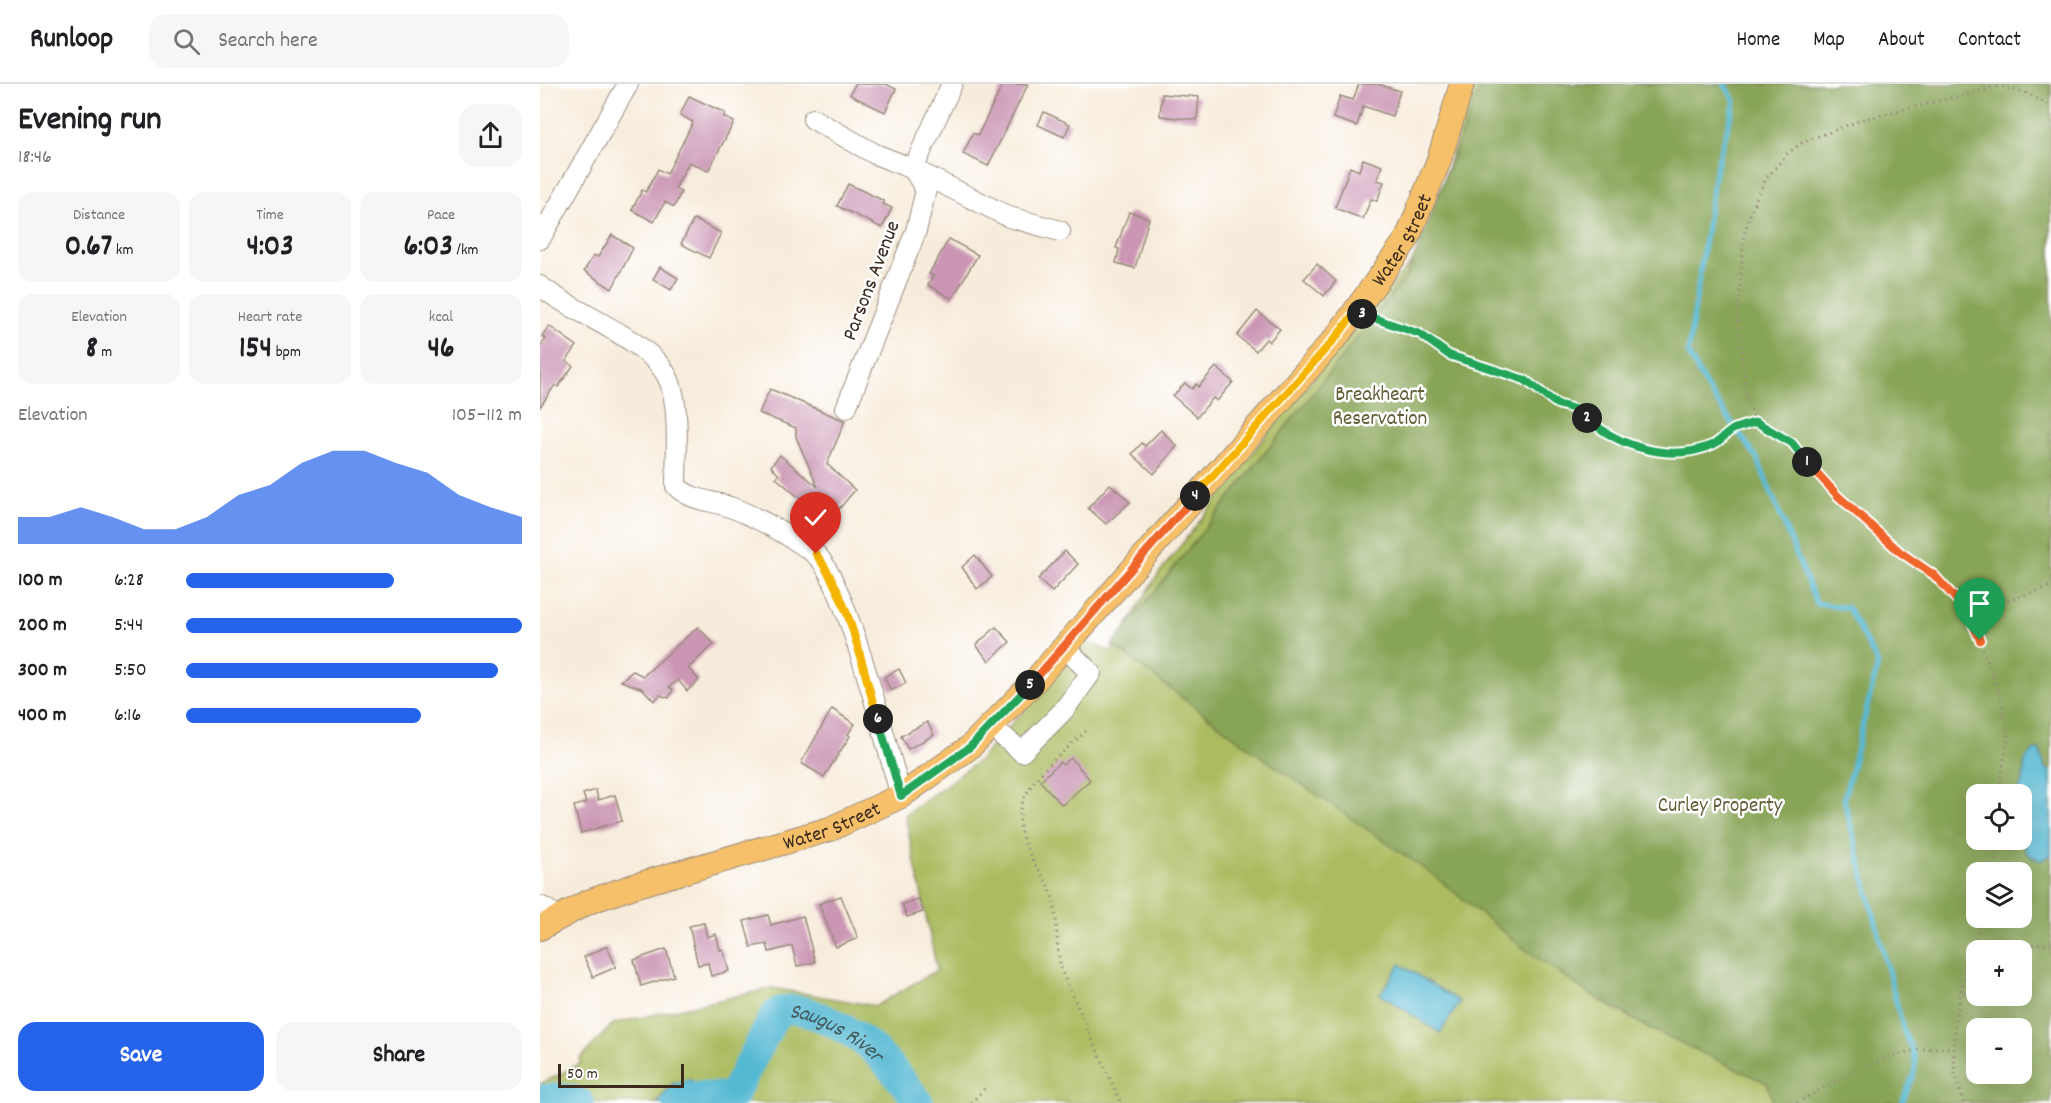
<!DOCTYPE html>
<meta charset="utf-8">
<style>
:root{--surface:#fff;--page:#f6f6f6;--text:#202124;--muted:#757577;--line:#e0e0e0;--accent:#2563eb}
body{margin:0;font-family:Dekko,sans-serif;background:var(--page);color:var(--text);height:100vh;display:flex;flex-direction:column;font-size:22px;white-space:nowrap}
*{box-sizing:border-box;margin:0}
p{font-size:20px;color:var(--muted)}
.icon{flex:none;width:33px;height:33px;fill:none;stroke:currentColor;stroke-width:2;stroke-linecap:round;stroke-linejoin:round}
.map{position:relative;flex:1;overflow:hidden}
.drawer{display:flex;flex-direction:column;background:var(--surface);width:540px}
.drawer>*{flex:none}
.buttons{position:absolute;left:1426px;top:700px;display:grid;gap:12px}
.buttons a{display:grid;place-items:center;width:66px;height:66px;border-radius:12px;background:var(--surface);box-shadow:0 6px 24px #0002;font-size:30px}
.scale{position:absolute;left:18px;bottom:15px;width:126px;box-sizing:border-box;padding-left:6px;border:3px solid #3b2a1e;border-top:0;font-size:16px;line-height:21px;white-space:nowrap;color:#3b2a1e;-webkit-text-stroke:4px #fff;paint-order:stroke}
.pin{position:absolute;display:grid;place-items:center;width:51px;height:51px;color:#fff;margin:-62px -26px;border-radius:50% 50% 50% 0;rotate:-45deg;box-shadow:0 0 6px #0007}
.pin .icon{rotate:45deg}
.km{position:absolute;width:30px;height:30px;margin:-15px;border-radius:50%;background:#222;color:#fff;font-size:16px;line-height:30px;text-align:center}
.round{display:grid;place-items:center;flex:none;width:63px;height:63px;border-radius:18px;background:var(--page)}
.overview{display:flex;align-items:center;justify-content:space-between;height:102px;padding:0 18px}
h1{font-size:33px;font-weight:700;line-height:45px}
.metrics{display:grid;grid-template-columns:repeat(3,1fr);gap:9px;height:102px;padding:6px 18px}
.metrics div{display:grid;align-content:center;border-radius:15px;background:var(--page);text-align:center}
.metrics b{font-size:30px;font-weight:700}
.metrics small{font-size:16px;font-weight:400}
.metrics p{font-size:16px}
.chart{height:168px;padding:12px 18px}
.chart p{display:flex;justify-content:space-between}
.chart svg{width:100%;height:108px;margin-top:6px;fill:var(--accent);opacity:.7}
.primary-button{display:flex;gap:12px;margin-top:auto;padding:12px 18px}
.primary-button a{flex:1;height:69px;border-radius:18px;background:var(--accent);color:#fff;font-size:24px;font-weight:700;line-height:69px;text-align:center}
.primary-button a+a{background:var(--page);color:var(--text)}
ul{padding:0 18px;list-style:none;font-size:20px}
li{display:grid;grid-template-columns:96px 72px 1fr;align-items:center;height:45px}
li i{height:15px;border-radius:8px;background:var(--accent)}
header{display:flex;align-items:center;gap:36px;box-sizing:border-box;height:84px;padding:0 30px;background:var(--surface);border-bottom:2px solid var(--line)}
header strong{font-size:28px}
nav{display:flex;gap:33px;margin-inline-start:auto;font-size:21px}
.search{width:420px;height:54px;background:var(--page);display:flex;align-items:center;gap:15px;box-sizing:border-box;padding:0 21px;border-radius:18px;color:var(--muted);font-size:22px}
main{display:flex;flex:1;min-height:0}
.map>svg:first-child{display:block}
.green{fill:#abbc60;stroke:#73733f;stroke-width:1.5;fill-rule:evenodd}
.forest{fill:#88a456;stroke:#62673a;stroke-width:1.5;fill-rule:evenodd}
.water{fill:#56b9d4;stroke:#487279;stroke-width:1.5}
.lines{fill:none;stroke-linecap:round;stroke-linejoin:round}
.stream{stroke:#56b9d4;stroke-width:5}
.river{stroke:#56b9d4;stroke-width:30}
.building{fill:#cb96b4}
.minor-casing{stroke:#998b7c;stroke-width:22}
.major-casing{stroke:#998b7c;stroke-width:26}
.path{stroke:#998b7c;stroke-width:3;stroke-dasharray:1.5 4.5;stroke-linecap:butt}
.minor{stroke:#fff;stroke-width:20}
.major{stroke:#f6c06b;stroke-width:24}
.split-1-casing{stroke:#fff;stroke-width:12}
.split-2-casing{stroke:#fff;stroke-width:12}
.split-3-casing{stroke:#fff;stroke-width:12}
.split-4-casing{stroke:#fff;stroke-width:12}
.split-5-casing{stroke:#fff;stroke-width:12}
.split-6-casing{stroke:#fff;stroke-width:12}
.split-7-casing{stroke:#fff;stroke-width:12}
.split-1{stroke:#f0652b;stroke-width:8}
.split-2{stroke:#22a559;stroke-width:8}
.split-3{stroke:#22a559;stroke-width:8}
.split-4{stroke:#f5b400;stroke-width:8}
.split-5{stroke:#f0652b;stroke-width:8}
.split-6{stroke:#22a559;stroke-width:8}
.split-7{stroke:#f5b400;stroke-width:8}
.labels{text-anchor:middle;stroke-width:5;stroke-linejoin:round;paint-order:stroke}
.street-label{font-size:21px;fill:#3b2a1e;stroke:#fff}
.park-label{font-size:21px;fill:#625d35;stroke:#fff}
.water-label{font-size:22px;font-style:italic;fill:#445c5e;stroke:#fff}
</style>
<header>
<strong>Runloop</strong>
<div class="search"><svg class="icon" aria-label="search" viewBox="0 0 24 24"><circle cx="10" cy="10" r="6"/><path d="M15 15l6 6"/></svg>Search here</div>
<nav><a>Home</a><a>Map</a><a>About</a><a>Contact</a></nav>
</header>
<main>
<section class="drawer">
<div class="overview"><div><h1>Evening run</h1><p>18:46</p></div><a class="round"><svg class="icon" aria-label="share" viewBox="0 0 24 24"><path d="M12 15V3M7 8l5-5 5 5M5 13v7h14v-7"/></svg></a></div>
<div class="metrics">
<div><p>Distance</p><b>0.67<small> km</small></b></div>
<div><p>Time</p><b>4:03</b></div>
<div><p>Pace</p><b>6:03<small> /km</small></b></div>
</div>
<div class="metrics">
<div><p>Elevation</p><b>8<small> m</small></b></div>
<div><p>Heart rate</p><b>154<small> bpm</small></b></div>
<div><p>kcal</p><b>46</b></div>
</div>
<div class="chart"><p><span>Elevation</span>105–112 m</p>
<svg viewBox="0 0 160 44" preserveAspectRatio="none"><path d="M0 44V33L10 33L20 29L30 33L40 38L50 38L60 33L70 24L80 20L90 11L100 6L110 6L120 11L130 15L140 24L150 29L160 33V44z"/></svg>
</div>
<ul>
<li><b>100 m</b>6:28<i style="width:62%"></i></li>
<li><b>200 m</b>5:44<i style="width:100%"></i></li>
<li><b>300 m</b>5:50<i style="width:93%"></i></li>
<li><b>400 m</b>6:16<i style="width:70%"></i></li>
</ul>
<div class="primary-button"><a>Save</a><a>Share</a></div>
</section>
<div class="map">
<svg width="1511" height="1019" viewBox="0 0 1511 1019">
<rect width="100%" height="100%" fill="#fff"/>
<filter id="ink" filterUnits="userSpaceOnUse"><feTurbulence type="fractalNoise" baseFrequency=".0167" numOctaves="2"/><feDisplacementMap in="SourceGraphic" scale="12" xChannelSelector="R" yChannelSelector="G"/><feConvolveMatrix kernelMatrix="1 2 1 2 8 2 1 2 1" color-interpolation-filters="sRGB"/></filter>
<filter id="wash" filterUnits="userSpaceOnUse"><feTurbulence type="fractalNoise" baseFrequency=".008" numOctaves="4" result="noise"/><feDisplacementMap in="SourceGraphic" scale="24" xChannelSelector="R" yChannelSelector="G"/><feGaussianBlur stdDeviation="1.35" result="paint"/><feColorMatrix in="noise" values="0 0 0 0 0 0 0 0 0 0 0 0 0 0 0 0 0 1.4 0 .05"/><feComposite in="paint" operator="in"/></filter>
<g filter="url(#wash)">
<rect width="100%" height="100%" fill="#f7ecdb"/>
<path class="green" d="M 933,0 L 1511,0 L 1511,1019 L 0,1019 L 0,1000 L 40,980 L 40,975 L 73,940 L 232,904 L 336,922 L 397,886 L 365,731 L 441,675 L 545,557 L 571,568 L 617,492 L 738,336 L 882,166 ZM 1437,711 L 1482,711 L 1482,756 L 1437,756 ZM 1437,789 L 1482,789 L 1482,834 L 1437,834 ZM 1437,867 L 1482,867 L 1482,912 L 1437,912 ZM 1437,945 L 1482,945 L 1482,990 L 1437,990 Z"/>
<path class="forest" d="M 941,0 L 1511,0 L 1511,1019 L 1233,1019 L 1227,999 L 1105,942 L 1047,908 L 982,863 L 892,790 L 719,671 L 572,561 L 867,191 ZM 1437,711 L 1482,711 L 1482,756 L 1437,756 ZM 1437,789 L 1482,789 L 1482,834 L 1437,834 ZM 1437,867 L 1482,867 L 1482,912 L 1437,912 ZM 1437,945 L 1482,945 L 1482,990 L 1437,990 Z"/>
<g class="water">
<path d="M 1494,666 L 1500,666 L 1505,684 L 1511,688 L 1511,771 L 1501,777 L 1489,771 L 1485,766 L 1482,711 L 1476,711 L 1483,697 L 1485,676 Z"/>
<path d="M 860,880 L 920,918 L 900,949 L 840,910 Z"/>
<path d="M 149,995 L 180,1014 L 161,1019 L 117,1019 L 132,1000 Z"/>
</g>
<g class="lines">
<path class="stream" d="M 1184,0 L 1195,17 L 1175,88 L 1148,269 L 1167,304 L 1217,374 L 1276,519 L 1308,524 L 1338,580 L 1304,715 L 1364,948 C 1382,986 1376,982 1362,1019"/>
<g class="river">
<path d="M 0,1016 C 13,1014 27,1012 39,1019"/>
<path id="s1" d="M 137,1019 L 149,1012 L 192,1013 L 234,933 C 250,910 308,946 326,959 C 341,971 368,1003 379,1019"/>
</g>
</g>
<g id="blocks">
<g class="building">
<path d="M 315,0 L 346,0 L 356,5 L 345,28 L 310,11 Z"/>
<path d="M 463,0 L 488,0 L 448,82 L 423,70 L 433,49 L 438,51 Z"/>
<path d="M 819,0 L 838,0 L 860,7 L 852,32 L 823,22 L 817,42 L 793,34 L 800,12 L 813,16 Z"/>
<path d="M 622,10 L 659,13 L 657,36 L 620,32 Z"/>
<path d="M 149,12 L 185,29 L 184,33 L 194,38 L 168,87 L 149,78 L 135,105 L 141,108 L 134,123 L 125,118 L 114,138 L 92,126 L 102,106 L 106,108 L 118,85 L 127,90 L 153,38 L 140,31 Z"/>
<path d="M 504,28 L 530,40 L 524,53 L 498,41 Z"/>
<path d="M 823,75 L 842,82 L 837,96 L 844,98 L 837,117 L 831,115 L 823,135 L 795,124 L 810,83 L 819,87 Z"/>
<path d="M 308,100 L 344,117 L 343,120 L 352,124 L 342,144 L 297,122 Z"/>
<path d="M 589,128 L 609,134 L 595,184 L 576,179 L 579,165 L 576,164 Z"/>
<path d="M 154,135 L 181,149 L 169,174 L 141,160 Z"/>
<path d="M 72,151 L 93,164 L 72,205 L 44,187 L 54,171 L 58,173 Z"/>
<path d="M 409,155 L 438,171 L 412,215 L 388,201 L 393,192 L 389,190 Z"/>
<path d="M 777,180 L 796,197 L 784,212 L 764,195 Z"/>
<path d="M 120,183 L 138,194 L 131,206 L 113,195 Z"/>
<path d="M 717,227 L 740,245 L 729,258 L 726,255 L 716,267 L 697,252 Z"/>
<path d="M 9,242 L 37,262 L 26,277 L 33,282 L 18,303 L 15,301 L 0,323 L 0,263 L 6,255 L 2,252 Z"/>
<path d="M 676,283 L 693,298 L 677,317 L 673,314 L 657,333 L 633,312 L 645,299 L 652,305 L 656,300 L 658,303 Z"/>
<path d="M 230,305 L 305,337 L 287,380 L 315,406 L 288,438 L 236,394 L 239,391 L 231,382 L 240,371 L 278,403 L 256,353 L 256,344 L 219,329 Z"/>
<path d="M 621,346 L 637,362 L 614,390 L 592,370 L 602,359 L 605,362 Z"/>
<path d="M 570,400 L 590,418 L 566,440 L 548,424 Z"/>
<path d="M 525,467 L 538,480 L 512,508 L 498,495 Z"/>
<path d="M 435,471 L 452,493 L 437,505 L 422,483 Z"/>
<path d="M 158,543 L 174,560 L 148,584 L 159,596 L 147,607 L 138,596 L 129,603 L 133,605 L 129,614 L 120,611 L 114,617 L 103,605 L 81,597 L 93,587 L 103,592 Z"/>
<path d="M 456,543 L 470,558 L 449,577 L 436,561 Z"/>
<path d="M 359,585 L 366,599 L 351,607 L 344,593 Z"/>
<path d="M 292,625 L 315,640 L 308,650 L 310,652 L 284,693 L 261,679 Z"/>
<path d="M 387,638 L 394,651 L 368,665 L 361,652 Z"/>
<path d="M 531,674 L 550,696 L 522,721 L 500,697 L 520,678 L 523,681 Z"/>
<path d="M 56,706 L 58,716 L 75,711 L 82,737 L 41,749 L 34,722 L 46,719 L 43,710 Z"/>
<path d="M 301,812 L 318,854 L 296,863 L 279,820 Z"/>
<path d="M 379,815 L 383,828 L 367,833 L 362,820 Z"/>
<path d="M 228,831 L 231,841 L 263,832 L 275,878 L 257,882 L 252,862 L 229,868 L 227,860 L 211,863 L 204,837 Z"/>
<path d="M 164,839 L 167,853 L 176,850 L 180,866 L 183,865 L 189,887 L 171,892 L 168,879 L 158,881 L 149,842 Z"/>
<path d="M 67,862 L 76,883 L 53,893 L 44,873 Z"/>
<path d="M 126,865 L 134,892 L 101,902 L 94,876 Z"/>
</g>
</g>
</g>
<g filter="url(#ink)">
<use href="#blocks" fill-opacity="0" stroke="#998b7c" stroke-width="1.5"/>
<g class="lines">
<g class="minor-casing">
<g id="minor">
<path d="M 273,35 L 335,70 L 373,85 L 469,133 L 520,147"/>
<path d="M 0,155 L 88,0"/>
<path d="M 0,202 C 33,229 108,255 127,292 C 141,318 136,372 136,402 C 151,417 171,416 190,423 C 215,432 253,453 274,469 C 305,491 348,668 361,712"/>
<path d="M 306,324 L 376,147 L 386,106 L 373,85 L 412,0"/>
<path d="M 452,643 L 482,668 L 523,627 L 551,589 L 524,563"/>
<path d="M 0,822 L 19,833"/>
</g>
</g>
<g class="major-casing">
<g id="major">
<path id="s2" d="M 0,844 L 48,818 L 94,802 L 290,745 L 361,712 L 430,663 L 492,600 L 798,251 L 867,155 L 899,76 L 922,0"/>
</g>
</g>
<g class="path">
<path d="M 834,235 L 880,250 L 908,271 L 985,296 L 1017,320 L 1038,326 L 1057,343 L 1096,365 L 1135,368 L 1173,361 L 1195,344 L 1216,338 L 1252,359 L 1298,412 L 1360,468 L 1394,491 L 1430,531 L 1460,611 L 1468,652 L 1458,711"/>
<path d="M 1216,338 L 1206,312 L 1198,232 L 1204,150 L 1213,121 L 1226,95 L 1247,70 L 1263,58 L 1324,35 L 1460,2 L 1484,8 L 1511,22"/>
<path d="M 1427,527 L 1452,522 L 1511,502"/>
<path d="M 546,647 C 509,683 458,712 490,771 C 498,786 509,799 513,815 C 519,839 515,864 522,888 L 581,1019"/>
<path d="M 1454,789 L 1458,756"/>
<path d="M 1482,867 L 1494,860 L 1511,860"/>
<path d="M 1424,910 L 1437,891"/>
<path d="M 431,1019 L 445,1004"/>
<path d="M 1257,1019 C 1305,991 1357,960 1414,964"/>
<path d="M 1424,1019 C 1421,1009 1417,998 1415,988 C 1409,937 1427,882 1442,834"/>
</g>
<use href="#minor" class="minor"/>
<use href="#major" class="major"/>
</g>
</g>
<g class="lines" filter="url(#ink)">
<g class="split-1-casing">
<path id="split-1" d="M 1267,378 L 1298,412 L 1360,468 L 1394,491 L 1427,527 L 1440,556"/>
</g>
<g class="split-2-casing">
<path id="split-2" d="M 1047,334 C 1079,363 1130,379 1172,361 C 1180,358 1186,349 1194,345 C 1201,342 1209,340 1216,338 L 1252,359 L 1267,378"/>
</g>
<g class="split-3-casing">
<path id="split-3" d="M 822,230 L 880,250 L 909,271 L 985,296 L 1017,320 L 1038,326 L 1047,334"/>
</g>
<g class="split-4-casing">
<path id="split-4" d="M 655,412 L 798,251 L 815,228 L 822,230"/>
</g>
<g class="split-5-casing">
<path id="split-5" d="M 490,601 L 655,412"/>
</g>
<g class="split-6-casing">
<path id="split-6" d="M 338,635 L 361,712 L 430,663 L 490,601"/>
</g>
<g class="split-7-casing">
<path id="split-7" d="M 276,470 C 311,517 321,580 338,635"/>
</g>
<use href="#split-1" class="split-1"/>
<use href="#split-2" class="split-2"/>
<use href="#split-3" class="split-3"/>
<use href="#split-4" class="split-4"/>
<use href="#split-5" class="split-5"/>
<use href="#split-6" class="split-6"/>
<use href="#split-7" class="split-7"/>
</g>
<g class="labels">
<g class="street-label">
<text dy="7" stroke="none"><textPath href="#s2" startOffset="1138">Water Street</textPath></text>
<text transform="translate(330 196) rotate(-69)" y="7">Parsons Avenue</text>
<text dy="7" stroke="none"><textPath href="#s2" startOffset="310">Water Street</textPath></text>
</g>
<g class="park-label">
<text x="840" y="316">Breakheart<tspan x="840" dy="24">Reservation</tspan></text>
<text x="1180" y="727">Curley Property</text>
</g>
<g class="water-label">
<text dy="8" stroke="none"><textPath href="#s1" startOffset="218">Saugus River</textPath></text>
</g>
</g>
</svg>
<div class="buttons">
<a><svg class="icon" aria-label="locate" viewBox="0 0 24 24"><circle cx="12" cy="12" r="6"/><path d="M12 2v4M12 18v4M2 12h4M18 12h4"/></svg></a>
<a><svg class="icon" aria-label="layers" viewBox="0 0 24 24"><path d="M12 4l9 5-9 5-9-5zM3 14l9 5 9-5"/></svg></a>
<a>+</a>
<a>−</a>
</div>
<div class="scale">50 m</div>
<div class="pin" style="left:1440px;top:556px;background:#1e9e55"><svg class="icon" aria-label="arrive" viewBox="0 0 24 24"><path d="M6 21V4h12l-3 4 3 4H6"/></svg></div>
<div class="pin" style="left:276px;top:470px;background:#d93025"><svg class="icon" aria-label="check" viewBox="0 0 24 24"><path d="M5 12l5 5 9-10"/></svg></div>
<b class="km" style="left:1267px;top:378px">1</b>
<b class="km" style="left:1047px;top:334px">2</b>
<b class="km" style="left:822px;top:230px">3</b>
<b class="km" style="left:655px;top:412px">4</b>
<b class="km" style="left:490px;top:601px">5</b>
<b class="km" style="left:338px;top:635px">6</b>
</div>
</main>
